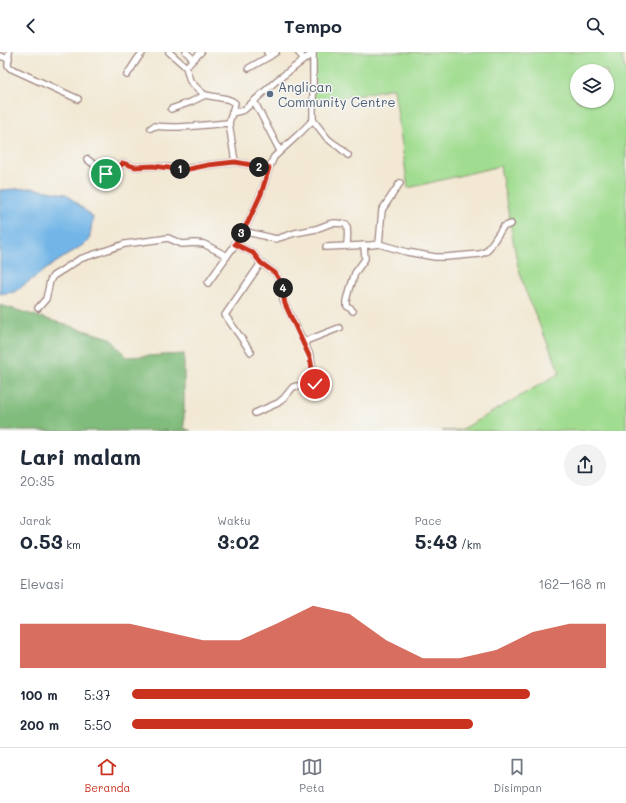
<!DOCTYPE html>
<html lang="id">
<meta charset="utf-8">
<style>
:root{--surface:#fff;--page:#f2f2f3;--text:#1f2937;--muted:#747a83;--line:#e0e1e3;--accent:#c8321e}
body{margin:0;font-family:Mali,sans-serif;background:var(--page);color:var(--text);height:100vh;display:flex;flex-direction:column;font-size:15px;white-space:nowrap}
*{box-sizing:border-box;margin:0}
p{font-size:13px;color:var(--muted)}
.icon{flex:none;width:22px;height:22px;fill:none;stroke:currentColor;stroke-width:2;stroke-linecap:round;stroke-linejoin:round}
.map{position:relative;height:379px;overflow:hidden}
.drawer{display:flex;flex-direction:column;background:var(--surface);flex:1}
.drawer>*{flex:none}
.tools{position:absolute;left:570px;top:12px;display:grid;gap:8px}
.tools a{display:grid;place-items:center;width:44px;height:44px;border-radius:50%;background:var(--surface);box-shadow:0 1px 3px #0004;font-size:20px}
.pin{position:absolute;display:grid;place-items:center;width:34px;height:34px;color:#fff;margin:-17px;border:2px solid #fff;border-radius:50%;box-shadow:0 1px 4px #0007}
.km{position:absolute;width:20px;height:20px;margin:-10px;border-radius:50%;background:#222;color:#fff;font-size:11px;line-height:20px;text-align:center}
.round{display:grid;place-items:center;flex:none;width:42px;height:42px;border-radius:21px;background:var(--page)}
.overview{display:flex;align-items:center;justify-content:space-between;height:68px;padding:0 20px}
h1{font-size:22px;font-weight:700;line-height:30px}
.figures{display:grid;grid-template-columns:repeat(3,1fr);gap:6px;height:68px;padding:4px 20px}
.figures div{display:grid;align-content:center}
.figures b{font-size:20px;font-weight:700}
.figures small{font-size:11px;font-weight:400}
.figures p{font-size:11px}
.chart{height:112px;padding:8px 20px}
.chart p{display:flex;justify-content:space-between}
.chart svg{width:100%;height:72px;margin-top:4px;fill:var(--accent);opacity:.7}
ul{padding:0 20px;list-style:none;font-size:13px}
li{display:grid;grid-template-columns:64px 48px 1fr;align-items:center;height:30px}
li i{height:10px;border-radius:5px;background:var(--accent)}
header{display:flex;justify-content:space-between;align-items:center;height:52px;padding:0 20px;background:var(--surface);font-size:18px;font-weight:700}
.dock{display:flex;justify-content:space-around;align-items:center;height:56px;border-top:1px solid var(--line);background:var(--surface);font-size:11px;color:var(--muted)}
.dock a{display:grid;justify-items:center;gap:2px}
.dock .current{color:var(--accent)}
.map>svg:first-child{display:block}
.green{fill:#a1dd91;stroke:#767e5e;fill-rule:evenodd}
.forest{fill:#80bc7b;stroke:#656e53}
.water{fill:#72b5e7;stroke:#5e6a89}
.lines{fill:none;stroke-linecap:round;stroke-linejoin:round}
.minor-casing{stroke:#9e847f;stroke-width:8}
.minor{stroke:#fff;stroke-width:5.5}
.route-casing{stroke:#fff;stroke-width:8}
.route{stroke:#c8321e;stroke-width:5}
.service-dot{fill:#5c6f8a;stroke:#f6f6f2;stroke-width:1.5}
.labels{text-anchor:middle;stroke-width:3;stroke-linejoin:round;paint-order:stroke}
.service-label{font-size:13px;fill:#4e5e75;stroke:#f6f6f2;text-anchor:start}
</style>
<header><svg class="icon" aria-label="back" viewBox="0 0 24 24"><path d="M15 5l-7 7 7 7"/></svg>Tempo<svg class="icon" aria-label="search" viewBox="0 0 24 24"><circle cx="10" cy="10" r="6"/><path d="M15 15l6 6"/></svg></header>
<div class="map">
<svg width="626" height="379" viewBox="0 0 626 379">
<rect width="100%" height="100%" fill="#f6f6f2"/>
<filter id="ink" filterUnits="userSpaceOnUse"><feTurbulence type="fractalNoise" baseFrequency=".025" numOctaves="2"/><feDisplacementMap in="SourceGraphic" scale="8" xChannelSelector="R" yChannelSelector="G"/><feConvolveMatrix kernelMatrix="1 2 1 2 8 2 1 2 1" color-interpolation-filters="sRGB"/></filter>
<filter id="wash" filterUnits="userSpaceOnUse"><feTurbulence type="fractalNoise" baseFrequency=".012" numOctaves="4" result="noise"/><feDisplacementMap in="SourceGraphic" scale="16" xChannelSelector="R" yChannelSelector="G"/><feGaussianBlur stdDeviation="0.9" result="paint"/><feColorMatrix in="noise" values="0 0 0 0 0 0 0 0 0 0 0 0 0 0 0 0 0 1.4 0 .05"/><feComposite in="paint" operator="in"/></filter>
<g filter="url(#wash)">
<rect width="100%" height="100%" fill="#f2e8d3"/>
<path class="green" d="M 310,0 L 621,0 L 626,22 L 626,379 L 442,379 L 461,378 L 560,321 L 525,238 L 517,210 L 500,114 L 408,136 L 394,36 L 313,51 ZM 577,19 L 607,19 L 607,49 L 577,49 Z"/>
<path class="forest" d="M 0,253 L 110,286 L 127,305 L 184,302 L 184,376 L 191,379 L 0,379 Z"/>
<path class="water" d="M 30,136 L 66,142 L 93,165 L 89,189 L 55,211 L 14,240 L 0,242 L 0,138 Z"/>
</g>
<g filter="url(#ink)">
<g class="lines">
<g class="minor-casing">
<g id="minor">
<path d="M 9,0 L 8,13 L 10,16 L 78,47"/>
<path d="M 169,0 L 186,15 L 190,29 L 199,38 L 205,43 L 227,47 L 232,49 L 235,51 L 229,71 L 235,110"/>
<path d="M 186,0 L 193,7"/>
<path d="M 267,0 L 270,4 L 276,0"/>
<path d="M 298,0 L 304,7"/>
<path d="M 0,4 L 9,7"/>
<path d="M 186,15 L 201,0"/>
<path d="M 249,16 L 270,4"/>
<path d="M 127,23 L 138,6 L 143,0"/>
<path d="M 254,49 L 280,99"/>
<path d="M 171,57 L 191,50 L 205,43"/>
<path d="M 232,61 L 244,58 L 276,29 L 313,1"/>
<path d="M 313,68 L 327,86 L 333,91 L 339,95 L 348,103"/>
<path d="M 151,76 L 154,74 C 179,77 204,73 229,71"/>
<path d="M 87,107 L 106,122 L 112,122 L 123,111 L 135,115 L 153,114 L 185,117 L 208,113 L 235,110 L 269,116"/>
<path d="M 243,179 L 276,187 L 295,181 L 316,177 L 329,172 L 335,171 L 346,172 C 349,178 347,187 347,194"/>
<path d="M 235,192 L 253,201 L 261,211 L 275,221 L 282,233 L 283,247 L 285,252 L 311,305 L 315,332 L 315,334 L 313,335 L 296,334 L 293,335 L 284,346 L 278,351 L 255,361"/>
<path d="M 379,192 L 407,200 L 435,205 L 446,205 L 480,202 L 487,199 L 503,175 L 511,172"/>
<path d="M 326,195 L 371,193 L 379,192 L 382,158 L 400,131"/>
<path d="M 208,231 L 232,197 L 248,170 L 261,142 L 269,116 L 274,105 L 299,82 L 313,68 L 313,1"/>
<path d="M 38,256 L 46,247 L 50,229 L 51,227 L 53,224 L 80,207 L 125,192 L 162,187 L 168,186 L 182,192 L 195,191 L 204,192 L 227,204"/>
<path d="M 353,259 L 347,254 L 347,249 L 350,237 L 355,221 L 365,207 L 364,193"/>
<path d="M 303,290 L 339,276"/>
<path d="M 251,300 L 225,263 L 261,211"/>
</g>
</g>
<use href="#minor" class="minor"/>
</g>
</g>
<g class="lines" filter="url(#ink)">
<g class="route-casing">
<path id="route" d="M 106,122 L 112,122 L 123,111 L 135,115 L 153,114 L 184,118 L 208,113 L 235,110 L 269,116 L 261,142 L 248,170 L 235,192 L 253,201 L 261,211 L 275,221 L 282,232 L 284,247 L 285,252 L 310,306 L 315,332"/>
</g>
<use href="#route" class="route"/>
</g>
<circle class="service-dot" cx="270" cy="42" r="4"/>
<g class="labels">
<g class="service-label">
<text x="278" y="40">Anglican<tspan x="278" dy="15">Community Centre</tspan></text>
</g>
</g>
</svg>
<div class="tools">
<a><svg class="icon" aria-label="layers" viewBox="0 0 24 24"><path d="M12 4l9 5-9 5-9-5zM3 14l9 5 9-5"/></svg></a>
</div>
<div class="pin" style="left:106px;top:122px;background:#1e9e55"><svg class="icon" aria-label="arrive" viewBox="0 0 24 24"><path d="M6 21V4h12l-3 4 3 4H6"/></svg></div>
<div class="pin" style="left:315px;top:332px;background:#d93025"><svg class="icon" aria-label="check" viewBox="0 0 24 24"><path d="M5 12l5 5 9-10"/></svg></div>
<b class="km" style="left:180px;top:117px">1</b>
<b class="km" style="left:259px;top:115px">2</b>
<b class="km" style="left:241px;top:181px">3</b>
<b class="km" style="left:283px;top:236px">4</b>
</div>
<section class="drawer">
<div class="overview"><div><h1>Lari malam</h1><p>20:35</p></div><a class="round"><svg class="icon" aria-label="share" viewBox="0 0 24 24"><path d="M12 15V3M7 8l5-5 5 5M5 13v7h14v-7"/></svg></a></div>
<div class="figures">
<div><p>Jarak</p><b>0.53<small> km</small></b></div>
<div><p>Waktu</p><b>3:02</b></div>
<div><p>Pace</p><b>5:43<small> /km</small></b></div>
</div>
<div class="chart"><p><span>Elevasi</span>162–168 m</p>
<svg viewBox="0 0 160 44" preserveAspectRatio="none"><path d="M0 44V17L10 17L20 17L30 17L40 22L50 27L60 27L70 17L80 6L90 11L100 27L110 38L120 38L130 33L140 22L150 17L160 17V44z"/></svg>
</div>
<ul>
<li><b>100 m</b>5:37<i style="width:84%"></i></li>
<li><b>200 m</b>5:50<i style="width:72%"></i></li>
</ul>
</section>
<nav class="dock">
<a class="current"><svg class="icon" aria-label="home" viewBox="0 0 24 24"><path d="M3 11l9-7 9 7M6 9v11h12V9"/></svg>Beranda</a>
<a><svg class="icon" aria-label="map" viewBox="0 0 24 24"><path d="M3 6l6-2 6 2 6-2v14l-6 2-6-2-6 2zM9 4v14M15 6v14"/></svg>Peta</a>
<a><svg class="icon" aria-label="saved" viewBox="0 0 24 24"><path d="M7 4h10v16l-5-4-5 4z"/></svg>Disimpan</a>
</nav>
